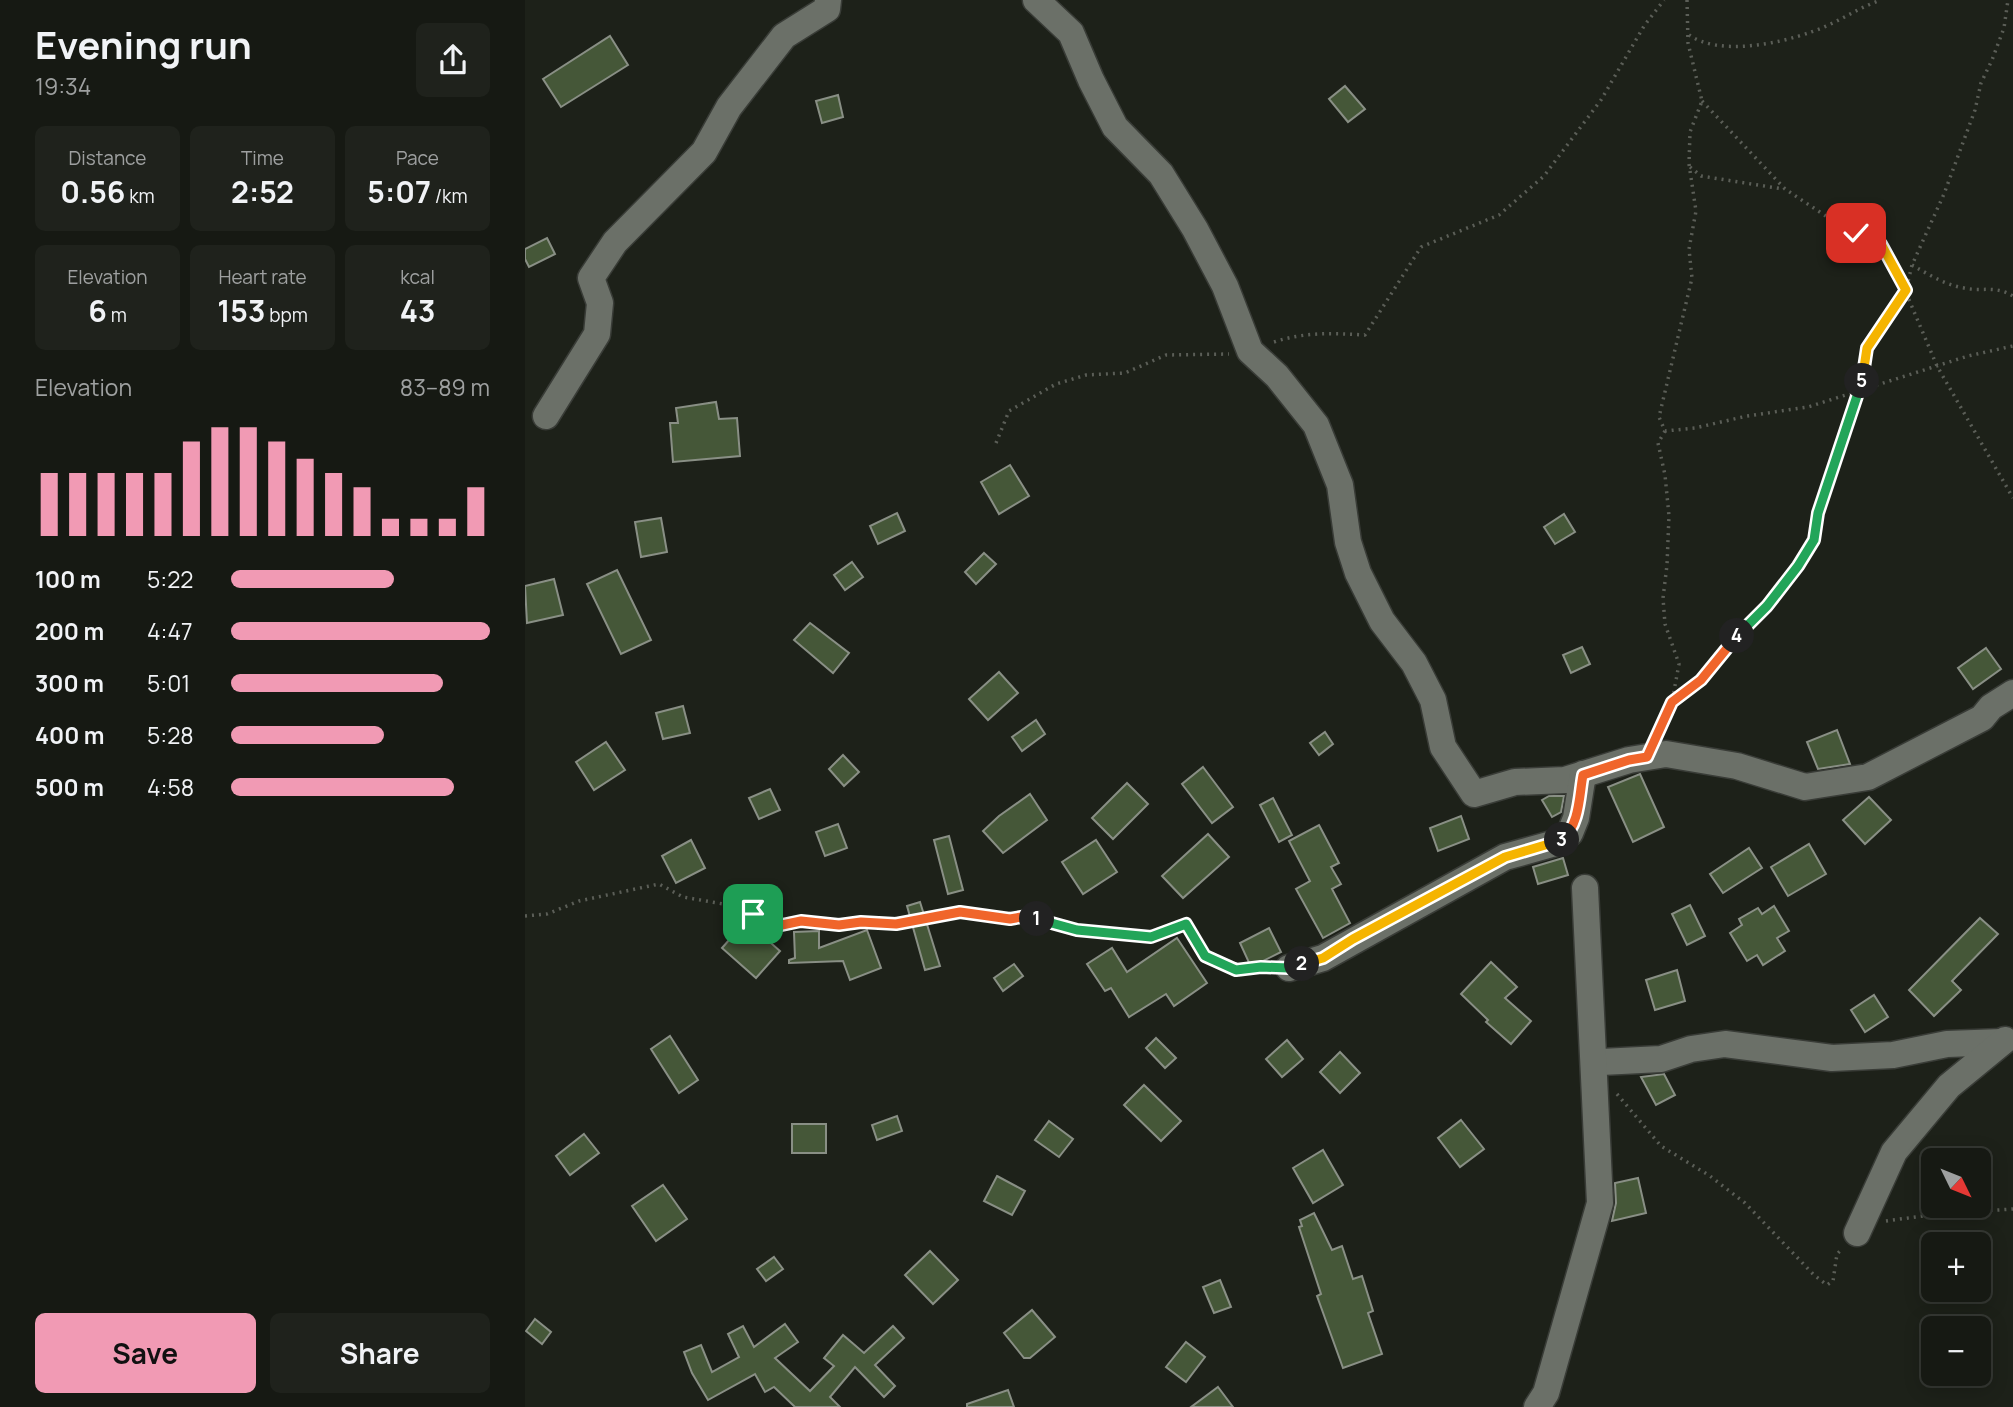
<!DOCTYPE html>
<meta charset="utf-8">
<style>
:root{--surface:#161913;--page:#1f221c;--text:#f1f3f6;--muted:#9ea0a0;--line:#353833;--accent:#f19ab4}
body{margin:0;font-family:Manrope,sans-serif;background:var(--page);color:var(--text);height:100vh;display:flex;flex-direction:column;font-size:26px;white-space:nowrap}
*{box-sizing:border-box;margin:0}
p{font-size:23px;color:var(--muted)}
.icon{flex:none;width:38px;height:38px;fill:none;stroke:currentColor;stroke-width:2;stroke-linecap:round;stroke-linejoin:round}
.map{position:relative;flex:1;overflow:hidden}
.drawer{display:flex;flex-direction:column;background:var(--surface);width:525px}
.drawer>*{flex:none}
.needle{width:46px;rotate:133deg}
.fabs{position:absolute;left:1396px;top:1148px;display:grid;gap:14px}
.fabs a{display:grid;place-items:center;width:70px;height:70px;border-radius:10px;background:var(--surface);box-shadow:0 4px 18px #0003,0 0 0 2px var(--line);font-size:35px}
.pin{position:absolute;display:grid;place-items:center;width:60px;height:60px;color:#fff;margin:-30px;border-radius:14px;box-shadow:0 4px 10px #0006}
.km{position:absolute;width:35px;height:35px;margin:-18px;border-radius:50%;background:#222;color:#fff;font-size:19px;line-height:35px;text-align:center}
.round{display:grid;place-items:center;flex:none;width:74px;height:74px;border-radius:10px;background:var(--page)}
.headline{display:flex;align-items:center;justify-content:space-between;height:119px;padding:0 35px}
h1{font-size:38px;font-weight:700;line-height:52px}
.stats{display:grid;grid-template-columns:repeat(3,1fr);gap:10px;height:119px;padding:7px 35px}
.stats div{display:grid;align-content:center;border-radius:10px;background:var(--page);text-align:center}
.stats b{font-size:30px;font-weight:700}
.stats small{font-size:19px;font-weight:400}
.stats p{font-size:19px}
.chart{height:196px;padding:14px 35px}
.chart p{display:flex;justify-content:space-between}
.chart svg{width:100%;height:126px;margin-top:7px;stroke:var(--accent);stroke-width:6}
.action{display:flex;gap:14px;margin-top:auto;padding:14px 35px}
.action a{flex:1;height:80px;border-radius:10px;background:var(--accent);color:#111;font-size:28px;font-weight:700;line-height:80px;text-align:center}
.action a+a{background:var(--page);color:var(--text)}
ul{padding:0 35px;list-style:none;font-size:23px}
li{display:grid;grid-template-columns:112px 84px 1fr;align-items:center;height:52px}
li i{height:18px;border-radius:9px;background:var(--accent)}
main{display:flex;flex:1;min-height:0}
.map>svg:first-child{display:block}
.building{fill:#455738;stroke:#898f85;stroke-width:2}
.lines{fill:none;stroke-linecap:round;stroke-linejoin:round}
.minor-casing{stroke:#393c37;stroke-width:29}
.path{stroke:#5b5e57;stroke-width:3.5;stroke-dasharray:2 5;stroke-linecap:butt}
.minor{stroke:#6b7068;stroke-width:26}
.split-1-casing{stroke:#fff;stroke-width:14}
.split-2-casing{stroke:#fff;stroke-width:14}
.split-3-casing{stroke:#fff;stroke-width:14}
.split-4-casing{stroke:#fff;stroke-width:14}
.split-5-casing{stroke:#fff;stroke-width:14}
.split-6-casing{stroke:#fff;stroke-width:14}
.split-1{stroke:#f0652b;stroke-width:9}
.split-2{stroke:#22a559;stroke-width:9}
.split-3{stroke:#f5b400;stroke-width:9}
.split-4{stroke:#f0652b;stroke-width:9}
.split-5{stroke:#22a559;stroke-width:9}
.split-6{stroke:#f5b400;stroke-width:9}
</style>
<main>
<section class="drawer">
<div class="headline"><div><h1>Evening run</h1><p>19:34</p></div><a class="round"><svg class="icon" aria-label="share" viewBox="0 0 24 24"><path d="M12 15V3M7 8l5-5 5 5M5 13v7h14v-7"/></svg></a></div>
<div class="stats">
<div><p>Distance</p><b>0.56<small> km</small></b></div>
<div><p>Time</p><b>2:52</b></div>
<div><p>Pace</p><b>5:07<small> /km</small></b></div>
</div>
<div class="stats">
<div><p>Elevation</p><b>6<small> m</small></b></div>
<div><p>Heart rate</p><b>153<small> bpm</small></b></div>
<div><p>kcal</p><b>43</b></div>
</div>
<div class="chart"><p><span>Elevation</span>83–89 m</p>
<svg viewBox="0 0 160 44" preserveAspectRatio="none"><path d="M5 44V22M15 44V22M25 44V22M35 44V22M45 44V22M55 44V11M65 44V6M75 44V6M85 44V11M95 44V17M105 44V22M115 44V27M125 44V38M135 44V38M145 44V38M155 44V27"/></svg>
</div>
<ul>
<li><b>100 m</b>5:22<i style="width:63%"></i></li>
<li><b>200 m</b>4:47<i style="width:100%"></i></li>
<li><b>300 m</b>5:01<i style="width:82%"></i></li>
<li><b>400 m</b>5:28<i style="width:59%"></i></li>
<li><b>500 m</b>4:58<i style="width:86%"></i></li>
</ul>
<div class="action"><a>Save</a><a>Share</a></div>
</section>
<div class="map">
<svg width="1488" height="1407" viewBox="0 0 1488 1407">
<rect width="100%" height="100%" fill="#1d2119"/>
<g class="building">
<path d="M 85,36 L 103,65 L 36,107 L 18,79 Z"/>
<path d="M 820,86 L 840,109 L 823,122 L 804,99 Z"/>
<path d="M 313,95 L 318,117 L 297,123 L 291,101 Z"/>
<path d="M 22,238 L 30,254 L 4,267 L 0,259 L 0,249 Z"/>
<path d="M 191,402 L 194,419 L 212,418 L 215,456 L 148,462 L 145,423 L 153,423 L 151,408 Z"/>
<path d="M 485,465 L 504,496 L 474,514 L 456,482 Z"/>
<path d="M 372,513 L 380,531 L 353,544 L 345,526 Z"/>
<path d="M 1039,514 L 1050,532 L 1030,544 L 1019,527 Z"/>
<path d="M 136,518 L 142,552 L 116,557 L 110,522 Z"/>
<path d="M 459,553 L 471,564 L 451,584 L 440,572 Z"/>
<path d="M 327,562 L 338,577 L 320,590 L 309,575 Z"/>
<path d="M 92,570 L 126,640 L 96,654 L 62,584 Z"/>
<path d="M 29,579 L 38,615 L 2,623 L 0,586 Z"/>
<path d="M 285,623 L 324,653 L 308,673 L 269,640 Z"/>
<path d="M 1057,647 L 1065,664 L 1046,673 L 1038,655 Z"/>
<path d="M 1461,648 L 1476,669 L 1448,689 L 1433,668 Z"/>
<path d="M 474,672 L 493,693 L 463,720 L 444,699 Z"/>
<path d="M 158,706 L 165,733 L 138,739 L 131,713 Z"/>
<path d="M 511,720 L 520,734 L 497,751 L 487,737 Z"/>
<path d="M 1312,730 L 1325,764 L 1293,769 L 1282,742 Z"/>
<path d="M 800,732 L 808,744 L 794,755 L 785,743 Z"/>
<path d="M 81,742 L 100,770 L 69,790 L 51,762 Z"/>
<path d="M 318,755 L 334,772 L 319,786 L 304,769 Z"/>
<path d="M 678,767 L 708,807 L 687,823 L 657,784 Z"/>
<path d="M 1115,774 L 1139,827 L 1108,842 L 1083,787 Z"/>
<path d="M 602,783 L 623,804 L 588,839 L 567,818 Z"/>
<path d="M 245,789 L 255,810 L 234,819 L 224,798 Z"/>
<path d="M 505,794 L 522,820 L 478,853 L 458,831 L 474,816 Z"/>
<path d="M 1024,796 L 1039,796 L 1036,812 L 1027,817 L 1017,800 Z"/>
<path d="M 1344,797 L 1366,820 L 1340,844 L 1318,820 Z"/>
<path d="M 748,798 L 767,835 L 754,842 L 735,805 Z"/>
<path d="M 936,816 L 944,839 L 913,851 L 905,828 Z"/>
<path d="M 313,824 L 322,848 L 300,856 L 291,832 Z"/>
<path d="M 794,825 L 814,863 L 806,867 L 816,884 L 807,889 L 825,923 L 798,938 L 771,889 L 785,881 L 764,841 Z"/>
<path d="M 683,834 L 704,857 L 658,898 L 637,876 Z"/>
<path d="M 424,836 L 438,890 L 423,894 L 409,840 Z"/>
<path d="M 166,840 L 180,868 L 151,883 L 137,856 Z"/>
<path d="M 571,840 L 592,872 L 558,894 L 537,862 Z"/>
<path d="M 1284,844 L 1301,874 L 1263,896 L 1246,867 Z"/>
<path d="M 1224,848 L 1237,868 L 1198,893 L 1185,874 Z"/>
<path d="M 1038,858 L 1043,875 L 1013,884 L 1008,867 Z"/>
<path d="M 395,902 L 415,966 L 400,970 L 382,906 Z"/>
<path d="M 1165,905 L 1180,936 L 1162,945 L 1147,914 Z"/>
<path d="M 1249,906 L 1264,931 L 1252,938 L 1260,951 L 1238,965 L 1232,955 L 1222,961 L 1205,933 L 1217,925 L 1214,919 L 1233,908 L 1237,914 Z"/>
<path d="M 1455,918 L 1473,934 L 1427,981 L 1436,990 L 1409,1016 L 1384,990 Z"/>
<path d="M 221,921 L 255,951 L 231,978 L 197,948 Z"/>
<path d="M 744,928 L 756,952 L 726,967 L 715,943 Z"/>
<path d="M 342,930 L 356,968 L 325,980 L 318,961 L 264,963 L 264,960 L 270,958 L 269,932 L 294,931 L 294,948 Z"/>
<path d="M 652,938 L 682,983 L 649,1006 L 641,994 L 604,1017 L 586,988 L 580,991 L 562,964 L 587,948 L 602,972 Z"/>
<path d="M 966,962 L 992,987 L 980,998 L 1006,1021 L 986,1044 L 961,1022 L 963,1020 L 936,994 Z"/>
<path d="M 489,964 L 498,976 L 478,991 L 469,978 Z"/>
<path d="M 1152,970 L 1160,1001 L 1130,1010 L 1121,980 Z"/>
<path d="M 1349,995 L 1363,1017 L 1340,1032 L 1326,1010 Z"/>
<path d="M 145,1036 L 173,1080 L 154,1093 L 126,1049 Z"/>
<path d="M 631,1038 L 651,1058 L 640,1068 L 621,1048 Z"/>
<path d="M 762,1040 L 778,1059 L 757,1077 L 741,1059 Z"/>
<path d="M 815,1052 L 835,1073 L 815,1093 L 795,1072 Z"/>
<path d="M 1139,1074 L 1150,1095 L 1131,1105 L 1116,1077 Z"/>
<path d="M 619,1085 L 656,1121 L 636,1141 L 599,1105 Z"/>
<path d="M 372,1116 L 377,1131 L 352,1140 L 347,1125 Z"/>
<path d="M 936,1120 L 959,1149 L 935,1167 L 913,1138 Z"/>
<path d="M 524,1121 L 548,1139 L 534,1157 L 510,1140 Z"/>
<rect x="267" y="1124" width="34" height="29"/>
<path d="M 59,1134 L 74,1153 L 45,1175 L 31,1156 Z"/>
<path d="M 798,1150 L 818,1185 L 788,1203 L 768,1168 Z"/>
<path d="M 472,1176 L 500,1191 L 487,1215 L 459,1201 Z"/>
<path d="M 1113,1178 L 1121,1213 L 1087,1221 L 1091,1203 L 1090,1183 Z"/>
<path d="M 138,1185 L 162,1219 L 131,1241 L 107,1206 Z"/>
<path d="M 789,1213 L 807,1250 L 817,1246 L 828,1279 L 837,1276 L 848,1311 L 843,1313 L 857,1354 L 818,1368 L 792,1296 L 796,1294 L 774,1227 L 777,1226 L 775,1220 Z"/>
<path d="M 405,1251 L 433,1280 L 408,1304 L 380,1275 Z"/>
<path d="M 249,1257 L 258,1269 L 241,1281 L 232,1269 Z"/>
<path d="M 695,1280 L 706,1307 L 689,1313 L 678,1287 Z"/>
<path d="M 507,1310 L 530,1337 L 505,1358 L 499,1358 L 479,1333 Z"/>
<path d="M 10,1319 L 26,1332 L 17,1344 L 1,1331 Z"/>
<path d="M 260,1324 L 273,1342 L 250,1358 L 285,1391 L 309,1366 L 299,1358 L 318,1335 L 339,1353 L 368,1326 L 379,1338 L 350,1365 L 370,1386 L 359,1397 L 330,1367 L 305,1397 L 315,1407 L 270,1407 L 249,1387 L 240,1392 L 230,1374 L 183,1400 L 167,1373 L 159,1352 L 176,1345 L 187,1372 L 214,1357 L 203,1334 L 218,1326 L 229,1347 Z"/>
<path d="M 661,1342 L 680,1357 L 661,1382 L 641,1367 Z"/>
<path d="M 693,1387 L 708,1407 L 666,1407 Z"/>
<path d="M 483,1390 L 489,1407 L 442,1407 L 442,1404 Z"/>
</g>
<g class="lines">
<g class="minor-casing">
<g id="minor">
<path d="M 511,0 L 546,33 L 566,80 L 590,127 L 636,174 L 670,229 L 700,286 L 725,351 L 752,376 L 791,425 L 815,485 L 823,542 L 833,573 L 857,621 L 889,663 L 908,700 L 918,747 L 949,794 L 990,782 L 1040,780 L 1104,760 L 1141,754 L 1212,766 L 1280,787 L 1343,777 L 1457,718 L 1466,707 L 1488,693"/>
<path d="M 21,416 L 72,334 L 75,303 L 66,278 L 90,242 L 179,152 L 204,107 L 259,36 L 302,9 L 303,0"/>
<path d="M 764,968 L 798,958 L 980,857 L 1034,842 L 1045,833 L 1051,818 L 1058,774"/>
<path d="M 1076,1062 L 1136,1059 L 1166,1049 L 1200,1044 L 1307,1058 L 1368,1055 L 1422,1044 L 1477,1042"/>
<path d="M 1332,1233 L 1369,1152 L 1424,1086 L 1480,1040"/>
<path d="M 1012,1407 L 1021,1393 L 1075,1203 L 1060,888"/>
</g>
</g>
<g class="path">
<path d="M 1162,0 L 1163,43 L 1177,101 L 1165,132 L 1164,164 L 1171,211 L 1164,249 L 1167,278 L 1134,417 L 1140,431 L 1170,428 L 1222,416 L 1283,407 L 1443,356 L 1488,346"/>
<path d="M 1164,35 C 1194,56 1253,44 1286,32 C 1311,24 1332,8 1356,0"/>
<path d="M 1177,101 L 1260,189 L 1316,226 L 1356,244 L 1371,269 L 1412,366 L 1488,498"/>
<path d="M 1165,167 L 1176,176 L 1258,189"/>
<path d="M 1387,265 C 1403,274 1420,285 1439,288 C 1458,292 1470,285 1488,296"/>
<path d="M 749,342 C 779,332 808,333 840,335 L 896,247 L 974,215 L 1019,176 L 1076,100 L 1119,26 L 1139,0"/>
<path d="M 1140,431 L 1133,443 L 1140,475 L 1144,516 L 1142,565 L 1138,598 L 1140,624 L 1154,664 L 1147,702"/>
<path d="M 471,443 L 484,411 L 531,384 L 561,375 L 600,373 L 641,355 L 704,354"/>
<path d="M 1131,734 L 1147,702 L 1176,680 L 1206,642 L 1242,606 L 1273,566 L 1289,540 L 1293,513 L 1336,390 L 1342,348 L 1381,290 L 1387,265 L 1419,194 L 1450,110 L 1456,83 L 1467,60 L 1479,28 L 1483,0"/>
<path d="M 0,916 L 22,914 L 54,901 L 134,884 L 158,897 L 204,905 L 252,926 L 276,921 L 314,925 L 336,922 L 371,924 L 435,912 L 485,920 L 502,916 L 552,930 L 626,937 L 661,924 L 680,956 L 711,970 L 744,968"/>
<path d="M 1092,1094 L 1136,1146 L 1185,1176 L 1220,1203 L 1289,1275 L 1302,1285 L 1308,1281 L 1312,1254 L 1317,1249"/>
<path d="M 1361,1221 L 1412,1214 L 1488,1209"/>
</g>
<use href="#minor" class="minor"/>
</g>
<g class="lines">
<g class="split-1-casing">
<path id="split-1" d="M 228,914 L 252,926 L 276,921 L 314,925 L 336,922 L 371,924 L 435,912 L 485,919 L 502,916 L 512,919"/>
</g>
<g class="split-2-casing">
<path id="split-2" d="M 512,919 L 552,930 L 626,937 L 661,924 L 680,956 L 711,970 L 736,967 L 764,968 L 777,964"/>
</g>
<g class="split-3-casing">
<path id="split-3" d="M 777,964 L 798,958 L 828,939 L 980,857 L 1037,840"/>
</g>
<g class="split-4-casing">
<path id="split-4" d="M 1037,840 C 1055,824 1054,796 1058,775 L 1104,760 L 1122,757 L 1147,702 L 1176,680 L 1212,636"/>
</g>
<g class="split-5-casing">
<path id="split-5" d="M 1212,636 L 1242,606 L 1273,566 L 1289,540 L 1293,513 L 1337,381"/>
</g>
<g class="split-6-casing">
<path id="split-6" d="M 1331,233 L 1356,244 L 1381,290 L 1342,348 L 1337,381"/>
</g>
<use href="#split-1" class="split-1"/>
<use href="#split-2" class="split-2"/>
<use href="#split-3" class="split-3"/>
<use href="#split-4" class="split-4"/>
<use href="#split-5" class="split-5"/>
<use href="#split-6" class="split-6"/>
</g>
</svg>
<div class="fabs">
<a><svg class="needle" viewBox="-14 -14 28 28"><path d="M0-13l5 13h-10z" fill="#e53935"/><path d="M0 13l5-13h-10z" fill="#9ea0a0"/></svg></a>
<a>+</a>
<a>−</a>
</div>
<div class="pin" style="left:228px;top:914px;background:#1e9e55"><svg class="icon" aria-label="arrive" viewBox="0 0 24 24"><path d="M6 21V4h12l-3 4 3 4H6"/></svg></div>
<div class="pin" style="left:1331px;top:233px;background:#d93025"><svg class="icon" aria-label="check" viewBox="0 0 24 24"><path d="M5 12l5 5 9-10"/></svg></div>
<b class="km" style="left:512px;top:919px">1</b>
<b class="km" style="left:777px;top:964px">2</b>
<b class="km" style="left:1037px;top:840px">3</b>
<b class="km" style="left:1212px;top:636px">4</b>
<b class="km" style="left:1337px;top:381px">5</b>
</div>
</main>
